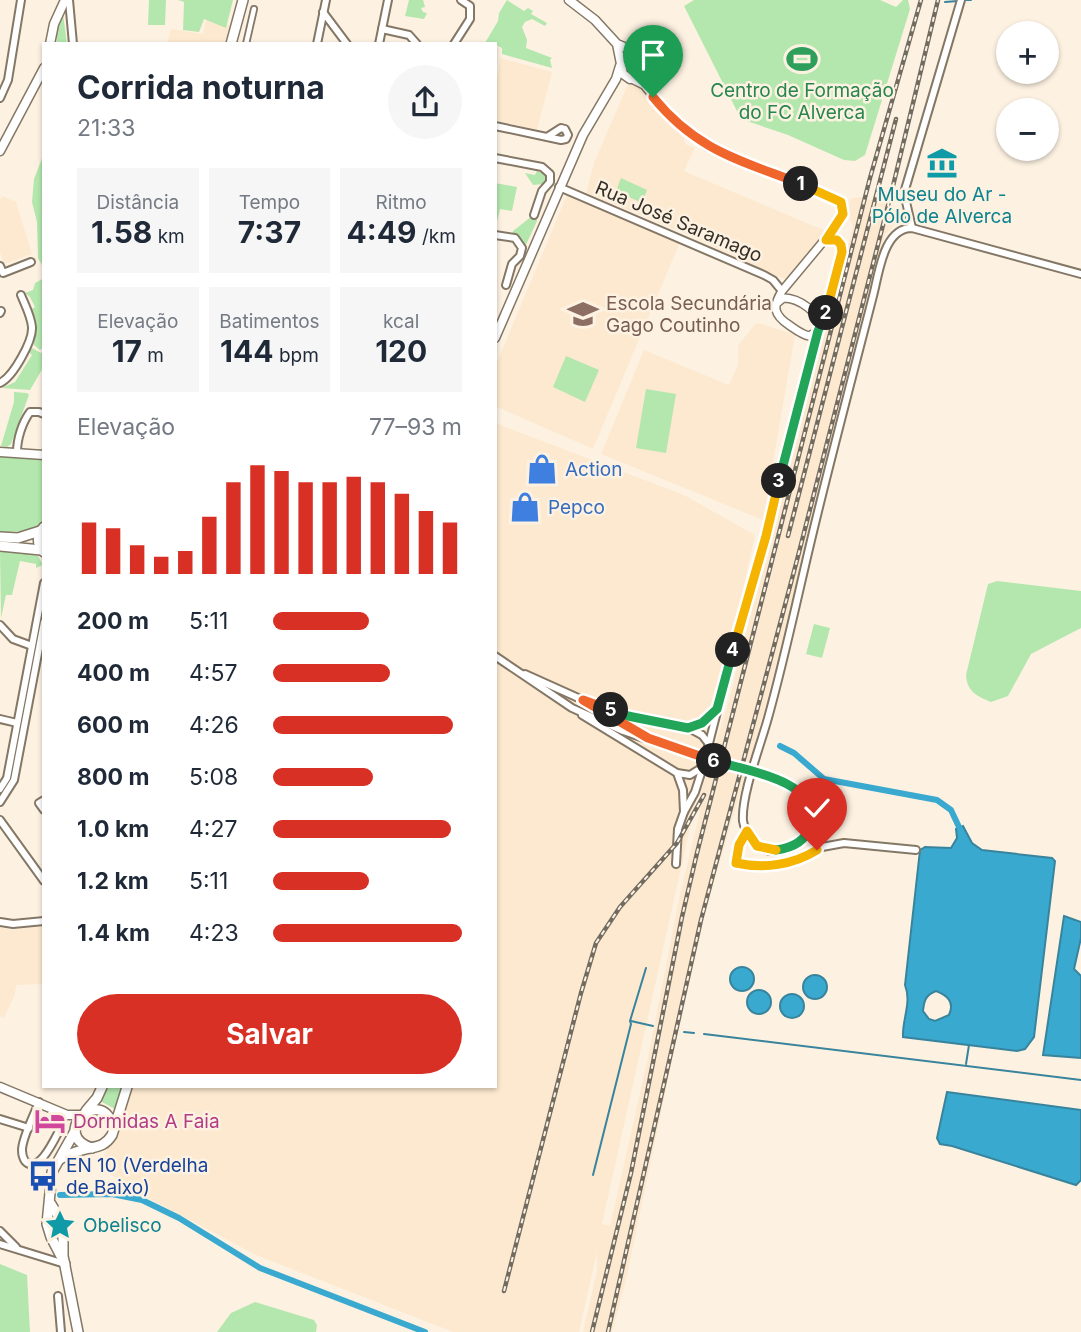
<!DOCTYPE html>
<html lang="pt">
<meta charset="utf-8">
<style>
:root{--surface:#fff;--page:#f6f6f7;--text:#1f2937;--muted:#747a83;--accent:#d93025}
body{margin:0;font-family:Inter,sans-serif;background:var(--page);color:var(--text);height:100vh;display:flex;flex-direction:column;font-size:26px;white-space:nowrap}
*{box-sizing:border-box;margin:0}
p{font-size:23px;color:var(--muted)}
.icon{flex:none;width:38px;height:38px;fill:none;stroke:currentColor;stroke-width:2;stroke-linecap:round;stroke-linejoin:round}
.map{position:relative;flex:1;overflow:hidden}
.details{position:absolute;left:42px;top:42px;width:455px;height:1046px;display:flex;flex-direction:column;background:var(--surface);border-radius:0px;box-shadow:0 2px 5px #0004}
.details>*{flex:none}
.controls{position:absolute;left:996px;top:21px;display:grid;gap:14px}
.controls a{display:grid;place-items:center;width:63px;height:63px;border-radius:50%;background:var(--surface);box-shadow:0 2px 5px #0004;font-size:35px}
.pin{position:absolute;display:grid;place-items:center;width:60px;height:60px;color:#fff;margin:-72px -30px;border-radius:50% 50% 50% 0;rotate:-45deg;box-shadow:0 0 7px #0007}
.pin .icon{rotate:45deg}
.km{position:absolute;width:35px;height:35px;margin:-18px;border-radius:50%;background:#222;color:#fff;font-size:19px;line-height:35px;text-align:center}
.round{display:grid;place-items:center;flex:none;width:74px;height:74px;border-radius:37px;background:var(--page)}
.headline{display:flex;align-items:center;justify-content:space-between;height:119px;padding:0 35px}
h1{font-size:32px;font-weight:700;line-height:52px}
.stats{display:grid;grid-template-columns:repeat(3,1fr);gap:10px;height:119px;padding:7px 35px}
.stats div{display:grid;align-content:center;border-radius:0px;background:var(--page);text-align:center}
.stats b{font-size:30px;font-weight:700}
.stats small{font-size:19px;font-weight:400}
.stats p{font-size:19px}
.chart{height:196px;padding:14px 35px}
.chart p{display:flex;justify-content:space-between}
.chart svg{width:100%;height:126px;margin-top:7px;stroke:var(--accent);stroke-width:6}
.primary-button{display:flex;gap:14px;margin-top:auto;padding:14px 35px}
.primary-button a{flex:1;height:80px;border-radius:42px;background:var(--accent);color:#fff;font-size:28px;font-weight:700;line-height:80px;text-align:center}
ul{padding:0 35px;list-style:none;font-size:23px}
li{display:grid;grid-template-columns:112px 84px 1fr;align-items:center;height:52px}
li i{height:18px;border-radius:9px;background:var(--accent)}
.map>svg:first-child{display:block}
.built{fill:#fce9cf}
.green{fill:#b3e7ad}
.water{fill:#3aa9cf;stroke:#38849d;stroke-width:2;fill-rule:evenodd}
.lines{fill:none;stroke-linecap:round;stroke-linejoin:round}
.stream{stroke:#38849d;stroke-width:2}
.canal{stroke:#3aa9cf;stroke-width:6}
.pedestrian-casing{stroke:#847765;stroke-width:8}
.minor-casing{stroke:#847765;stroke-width:10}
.tertiary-casing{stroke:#847765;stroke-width:10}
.secondary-casing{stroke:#847765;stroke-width:11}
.primary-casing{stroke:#847765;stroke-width:12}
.pedestrian{stroke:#fff;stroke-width:4.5}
.minor{stroke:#fff;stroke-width:6}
.tertiary{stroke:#fff;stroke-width:7}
.secondary{stroke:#fff;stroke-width:8}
.primary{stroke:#fff;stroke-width:9}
.rail-casing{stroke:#726b60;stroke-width:4.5}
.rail{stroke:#fdf2e2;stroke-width:2;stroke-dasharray:5;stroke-linecap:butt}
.minor-bridge-casing{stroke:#847765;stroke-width:10;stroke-linecap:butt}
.minor-bridge{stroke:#fff;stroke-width:6}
.split-1-casing{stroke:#fff;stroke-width:14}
.split-2-casing{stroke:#fff;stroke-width:14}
.split-3-casing{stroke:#fff;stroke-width:14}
.split-4-casing{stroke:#fff;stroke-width:14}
.split-5-casing{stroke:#fff;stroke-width:14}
.split-6-casing{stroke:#fff;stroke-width:14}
.split-7-casing{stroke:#fff;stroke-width:14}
.split-8-casing{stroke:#fff;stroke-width:14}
.split-1{stroke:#f0652b;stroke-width:9}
.split-2{stroke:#f5b400;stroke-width:9}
.split-3{stroke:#22a559;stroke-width:9}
.split-4{stroke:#f5b400;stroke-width:9}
.split-5{stroke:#22a559;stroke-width:9}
.split-6{stroke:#f0652b;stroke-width:9}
.split-7{stroke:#22a559;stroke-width:9}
.split-8{stroke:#f5b400;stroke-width:9}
.labels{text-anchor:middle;stroke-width:5;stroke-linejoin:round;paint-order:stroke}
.leisure-label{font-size:19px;fill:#27864d;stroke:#fdf2e2}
.culture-label{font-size:19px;fill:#0d838f;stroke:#fdf2e2}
.street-label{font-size:19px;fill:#342f27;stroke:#fdf2e2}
.education-label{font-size:19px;fill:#785e54;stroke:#fdf2e2;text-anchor:start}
.shop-label{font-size:19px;fill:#366cbe;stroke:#fdf2e2;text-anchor:start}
.hotel-label{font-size:19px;fill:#b23c85;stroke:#fdf2e2;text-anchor:start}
.transit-label{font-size:19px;fill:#164399;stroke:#fdf2e2;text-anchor:start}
</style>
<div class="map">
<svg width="1081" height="1332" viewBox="0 0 1081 1332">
<rect width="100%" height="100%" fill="#fdf2e2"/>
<g class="built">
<path d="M 207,17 L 230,26 L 224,44 L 167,44 L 171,29 L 203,34 Z"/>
<path d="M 500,58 L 552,72 L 537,130 L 495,120 L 495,93 Z"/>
<path d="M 628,84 L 639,87 L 666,122 L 684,138 L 685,144 L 695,148 L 684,171 L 828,232 L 787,280 L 679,231 L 586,193 L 594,163 Z"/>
<path d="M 567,195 L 680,242 L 593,449 L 495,406 L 495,367 Z"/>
<path d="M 2,196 L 16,202 L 32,254 L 4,264 L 0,252 L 0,200 Z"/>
<path d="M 860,197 L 894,206 L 901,212 L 899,221 L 885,234 L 765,708 L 707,905 L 678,1032 L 626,1280 L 612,1332 L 583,1332 L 597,1271 L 597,1252 L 579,1332 L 453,1332 L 256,1255 L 148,1198 L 100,1168 L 129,1087 L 495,1087 L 495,423 L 684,495 L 755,535 L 602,1224 L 610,1226 L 649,1053 L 680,894 L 700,812 L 696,807 L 728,704 L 823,324 L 829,325 L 828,321 L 853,227 L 848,212 L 850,199 Z"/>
<path d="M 759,323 L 795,335 L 763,520 L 601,454 L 644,350 L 729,385 L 738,365 L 738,346 L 754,325 Z"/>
<path d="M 44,926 L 44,984 L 16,985 L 15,994 L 4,1018 L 0,1016 L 0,927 L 11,930 Z"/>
</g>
<g class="green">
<path d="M 149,0 L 166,0 L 165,25 L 148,25 Z"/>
<path d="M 178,0 L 233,0 L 226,28 L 204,19 L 199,32 L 183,30 L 184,2 Z"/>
<path d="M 409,0 L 423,0 L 425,7 L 421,8 L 423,12 L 427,13 L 424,19 L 405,16 Z"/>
<path d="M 507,0 L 524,11 L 528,8 L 533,11 L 531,14 L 547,23 L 545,26 L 532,19 L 525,22 L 522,27 L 527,40 L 526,48 L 552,58 L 550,60 L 552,68 L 502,54 L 502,48 L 495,44 L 485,43 L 498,21 L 499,13 Z"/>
<path d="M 694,0 L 880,0 L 896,7 L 903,0 L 908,0 L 910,9 L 865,155 L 855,161 L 844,160 L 788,135 L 741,119 L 684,6 Z"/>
<path d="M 63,14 L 67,44 L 57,44 L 56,29 Z"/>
<circle cx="634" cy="65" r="10"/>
<path d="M 44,153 L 44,269 L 38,258 L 37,222 L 32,202 L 34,179 Z"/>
<path d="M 537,171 L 545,174 L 547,177 L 544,184 L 533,185 L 525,173 L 535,175 Z"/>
<path d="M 621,178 L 647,190 L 642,203 L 616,191 Z"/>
<path d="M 495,183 L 517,187 L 512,211 L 500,209 L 496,226 Z"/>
<path d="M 532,216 L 537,218 L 537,221 L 525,247 L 520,239 L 512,236 L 513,231 Z"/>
<path d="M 44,278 L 44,347 L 40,350 L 34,345 L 35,330 L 30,310 L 35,307 L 30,297 L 25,293 L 33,290 L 35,283 Z"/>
<path d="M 32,348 L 41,353 L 44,350 L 44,366 L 30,390 L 2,388 L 15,382 L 32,355 L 29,352 Z"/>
<path d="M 566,356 L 599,370 L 585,402 L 553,387 Z"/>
<path d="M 646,389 L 676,394 L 666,453 L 636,448 Z"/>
<path d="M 14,392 L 27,393 L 29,395 L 11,444 L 7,447 L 1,446 L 14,402 Z"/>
<path d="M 0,457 L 44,458 L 44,522 C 29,532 18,532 0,532 Z"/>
<path d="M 0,550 L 21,550 L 38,556 L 43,565 L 36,568 L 36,564 L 20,561 L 12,595 L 6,595 L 1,618 Z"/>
<path d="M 997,581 L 1081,591 L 1081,628 L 1031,654 L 1008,696 L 991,702 C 977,696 967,692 966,675 L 988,584 Z"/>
<path d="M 814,624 L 830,628 L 822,658 L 806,654 Z"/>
<path d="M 105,1087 L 123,1087 L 115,1109 L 100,1101 Z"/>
<path d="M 0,1264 L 27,1275 L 30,1332 L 0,1332 Z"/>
<path d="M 255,1302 L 314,1320 L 317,1325 L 316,1332 L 217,1332 L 231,1313 Z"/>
</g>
<g class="water">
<path d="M 963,826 L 972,843 L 982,850 L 1052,858 L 1055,861 L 1034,1037 L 1025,1049 L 1017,1051 L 903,1037 C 902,1019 912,1003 905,985 L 920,850 L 925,847 L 951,848 L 957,838 L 956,829 ZM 936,991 C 947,995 955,1002 949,1015 L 935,1021 L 929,1019 L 923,1011 C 924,1000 926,995 936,991 Z"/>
<path d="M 1064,916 L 1081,922 L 1081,938 L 1074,969 L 1081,976 L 1081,1058 L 1043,1055 Z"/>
<circle cx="742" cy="979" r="12"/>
<circle cx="815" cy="987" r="12"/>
<circle cx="759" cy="1002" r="12"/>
<circle cx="792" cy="1006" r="12"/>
<path d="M 947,1092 L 1081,1110 L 1081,1180 L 1076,1185 L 952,1146 L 940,1144 L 937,1138 Z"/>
</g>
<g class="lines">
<g class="stream">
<path d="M 963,0 L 971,0"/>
<path d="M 945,2 L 958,1"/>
<path d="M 631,1021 L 653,1026"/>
<path d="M 684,1032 L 694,1033"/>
<path d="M 704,1034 L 1081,1080"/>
<path d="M 966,1064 L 969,1045"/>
<path d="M 593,1175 L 631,1024 L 630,1021 L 646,968"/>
</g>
<g class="canal">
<path d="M 780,746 L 794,753 L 824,779 L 937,800 L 951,810 L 959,827"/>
<path d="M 60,1195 L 112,1194 L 142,1200 L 179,1218 L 260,1268 L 425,1332"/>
</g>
<g class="pedestrian-casing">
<path id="pedestrian" d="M 246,44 L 254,9"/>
</g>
<g class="minor-casing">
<g id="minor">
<path d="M 69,0 L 73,44"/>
<path d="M 323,12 L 347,44"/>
<path d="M 382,29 L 409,35 L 417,44"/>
<path d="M 317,44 L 326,0"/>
<path d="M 379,44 L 388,0"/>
<path d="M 454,44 L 470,19 L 470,6 L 461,0"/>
<path d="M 0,98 L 8,80 L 21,0"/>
<path d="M 495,126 L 561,140 L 566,139 L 568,135 L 565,129 L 561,128 L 547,137"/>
<path d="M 495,158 L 542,167 L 550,174 L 550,182 L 542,191 L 534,215"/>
<path d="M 559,187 L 764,275 L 773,280 L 782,291"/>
<path d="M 912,228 L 904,193 L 961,0"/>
<path d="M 495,235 L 515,238 L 522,248 L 520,256 L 512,264 L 506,285"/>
<path d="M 0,266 L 3,273 L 31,262"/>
<path d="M 0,313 L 1,311"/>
<path d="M 819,328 L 829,304 L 842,252 L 841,245 L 837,240 L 826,240"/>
<path d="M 0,383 C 13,377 33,341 32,327 C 31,316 25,305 21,295"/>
<path d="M 17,452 C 17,439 22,423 30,412 L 39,412 L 44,414"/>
<path d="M 0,625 L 13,639 L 32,646"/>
<path d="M 495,656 L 572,708 L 623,731 L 694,755"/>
<path d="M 525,674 L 585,701"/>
<path d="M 583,700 L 628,716 L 689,728 L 702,723 L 715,710"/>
<path d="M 598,708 L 639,733"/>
<path d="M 582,715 L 677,773 L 690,775 L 703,767"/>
<path d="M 0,719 L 17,723"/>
<path d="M 689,728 L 702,735 L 709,744"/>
<path d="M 771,778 C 857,804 783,881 752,839 C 748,834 744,828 743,821 C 741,795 761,744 768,718 C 785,657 798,594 813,532 C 832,453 853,374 873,296 C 879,274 883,228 912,228 L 1081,274"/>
<path d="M 0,789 L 7,778 L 44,583"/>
<path d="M 44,800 L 39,803 L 44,810"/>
<path d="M 0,802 L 14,780 L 44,622"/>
<path d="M 684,812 L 695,792 L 703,767 L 740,621 L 766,536 L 818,331"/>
<path d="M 0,820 L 44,881"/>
<path d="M 747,831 L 736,852 L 736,863 L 762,867 L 794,862 L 822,847 L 844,843 L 916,850"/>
<path d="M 676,864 L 678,829 L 684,812 L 683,790 L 677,773"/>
<path d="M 0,922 L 13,924 L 44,921"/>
<path d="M 39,1102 C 34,1115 22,1138 22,1150 C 22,1153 23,1158 25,1161 C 39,1176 56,1136 61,1127"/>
<path d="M 0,1119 L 29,1128"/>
<path d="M 0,1231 L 16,1247"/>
<path d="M 0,1244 L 65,1264"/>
<path d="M 58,1296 L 61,1332"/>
</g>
</g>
<g class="tertiary-casing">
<path id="tertiary" d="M 634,80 L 644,85 L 674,121 L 708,147 L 841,202 L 843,214 L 837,225 L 782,291 C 772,307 774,315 789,325 C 795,329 801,334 809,336 L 818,331 C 824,314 798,297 783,298 L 776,304"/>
</g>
<g class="secondary-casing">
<g id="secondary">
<path d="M 569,0 L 595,20 L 617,44 L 645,56 L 648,67 L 642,77 L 630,79 L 623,74 L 617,44"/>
<path d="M 50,44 L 54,24 L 65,0"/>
<path d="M 0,151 L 44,68"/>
<path d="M 495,338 L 583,135 L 616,79 L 620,66"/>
<path d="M 0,452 L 44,455"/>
<path d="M 0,1087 L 67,1115 L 81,1115"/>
</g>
</g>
<g class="primary-casing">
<g id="primary">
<path d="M 231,44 L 243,0"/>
<path d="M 44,527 C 37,535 36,544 44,552"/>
<path d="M 0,537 L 18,538 L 40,531"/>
<path d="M 0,546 L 41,550"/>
<path d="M 86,1111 L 97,1098 L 102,1087"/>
<path d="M 92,1148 C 49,1135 100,1084 113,1126"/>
<path d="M 60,1159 C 67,1155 74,1152 82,1150 C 95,1146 104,1148 112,1135 L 127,1087"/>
<path d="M 51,1204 L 63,1224 L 63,1256 L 78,1332"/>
<path d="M 65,1264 L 51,1237 L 47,1224 L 52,1172 L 75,1131"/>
</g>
</g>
<use href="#pedestrian" class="pedestrian"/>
<use href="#minor" class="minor"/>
<use href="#tertiary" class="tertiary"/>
<use href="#secondary" class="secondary"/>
<use href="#primary" class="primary"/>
<g class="rail-casing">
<g id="rail">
<path d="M 788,536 L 896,119"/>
<path d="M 504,1291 L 581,993 L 596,943 L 620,907 L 677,843 L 704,795"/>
<path d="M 592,1332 L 631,1173 L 682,917 L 697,853 L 870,178 L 921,0"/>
<path d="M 608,1332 L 701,920 L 797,560 L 893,186 L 938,0"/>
</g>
</g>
<use href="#rail" class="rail"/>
<g class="minor-bridge-casing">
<path id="minor-bridge" d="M 694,755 L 771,778"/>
</g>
<use href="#minor-bridge" class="minor-bridge"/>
</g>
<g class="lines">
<g class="split-1-casing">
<path id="split-1" d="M 653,97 C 697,151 740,160 801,184"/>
</g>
<g class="split-2-casing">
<path id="split-2" d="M 801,184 L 841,202 L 843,214 L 826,240 L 837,240 L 841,245 L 842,252 L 826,313"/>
</g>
<g class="split-3-casing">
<path id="split-3" d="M 779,481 L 818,331 L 826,313"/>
</g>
<g class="split-4-casing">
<path id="split-4" d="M 733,650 L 766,536 L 779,481"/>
</g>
<g class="split-5-casing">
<path id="split-5" d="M 611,710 L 628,716 L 688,728 L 702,723 L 717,709 L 733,650"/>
</g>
<g class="split-6-casing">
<path id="split-6" d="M 611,710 L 583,700 L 648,738 L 714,761"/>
</g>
<g class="split-7-casing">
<path id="split-7" d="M 714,761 C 742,769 827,782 810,827 C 805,842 791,848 776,850"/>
</g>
<g class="split-8-casing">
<path id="split-8" d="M 776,850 L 757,846 L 747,831 L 739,845 L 736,863 C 764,869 793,865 817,850"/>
</g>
<use href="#split-1" class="split-1"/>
<use href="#split-2" class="split-2"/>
<use href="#split-3" class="split-3"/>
<use href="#split-4" class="split-4"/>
<use href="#split-5" class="split-5"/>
<use href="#split-6" class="split-6"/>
<use href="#split-7" class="split-7"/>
<use href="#split-8" class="split-8"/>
</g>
<defs>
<g id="stadium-bare" transform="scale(2.415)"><path d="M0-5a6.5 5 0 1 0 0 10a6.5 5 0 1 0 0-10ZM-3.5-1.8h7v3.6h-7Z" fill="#2e9e5b" stroke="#fdf2e2" stroke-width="2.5" paint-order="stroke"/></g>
<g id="museum-bare" transform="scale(2.415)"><path d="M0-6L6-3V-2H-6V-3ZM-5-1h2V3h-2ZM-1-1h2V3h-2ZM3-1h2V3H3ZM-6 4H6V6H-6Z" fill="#0f9aa8" stroke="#fdf2e2" stroke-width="2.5" paint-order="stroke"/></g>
<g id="school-bare" transform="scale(2.415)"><path d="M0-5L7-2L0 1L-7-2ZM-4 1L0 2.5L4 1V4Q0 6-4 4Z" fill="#8d6e63" stroke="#fdf2e2" stroke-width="2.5" paint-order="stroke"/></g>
<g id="shop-bare" transform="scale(2.415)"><path d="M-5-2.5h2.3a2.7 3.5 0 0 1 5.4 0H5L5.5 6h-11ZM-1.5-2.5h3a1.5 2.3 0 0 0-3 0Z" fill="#3f7fe0" stroke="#fdf2e2" stroke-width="2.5" paint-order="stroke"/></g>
<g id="hotel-bare" transform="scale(2.415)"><path d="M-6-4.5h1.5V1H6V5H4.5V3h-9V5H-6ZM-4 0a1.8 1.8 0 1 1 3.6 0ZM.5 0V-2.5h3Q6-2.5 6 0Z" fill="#d1479c" stroke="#fdf2e2" stroke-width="2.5" paint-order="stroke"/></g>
<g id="bus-bare" transform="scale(2.415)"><path d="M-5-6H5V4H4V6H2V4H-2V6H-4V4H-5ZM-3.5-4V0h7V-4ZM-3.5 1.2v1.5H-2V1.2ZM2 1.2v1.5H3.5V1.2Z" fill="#1a4fb4" stroke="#fdf2e2" stroke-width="2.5" paint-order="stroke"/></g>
<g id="sight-bare" transform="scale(2.415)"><path d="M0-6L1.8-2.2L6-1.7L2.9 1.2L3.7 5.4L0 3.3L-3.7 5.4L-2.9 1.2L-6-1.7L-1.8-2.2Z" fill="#0f9aa8" stroke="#fdf2e2" stroke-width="2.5" paint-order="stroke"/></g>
</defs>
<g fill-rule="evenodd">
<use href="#stadium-bare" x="802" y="59"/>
<use href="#museum-bare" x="942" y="163"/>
<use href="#school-bare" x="583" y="314"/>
<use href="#shop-bare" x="542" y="469"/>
<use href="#shop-bare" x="525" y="507"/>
<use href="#hotel-bare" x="50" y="1121"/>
<use href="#bus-bare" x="43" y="1176"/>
<use href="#sight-bare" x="60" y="1225"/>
</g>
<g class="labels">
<g class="leisure-label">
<text x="802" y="97">Centro de Formação<tspan x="802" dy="22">do FC Alverca</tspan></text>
</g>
<g class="culture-label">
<text x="942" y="201">Museu do Ar -<tspan x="942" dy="22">Pólo de Alverca</tspan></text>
<text x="83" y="1232" text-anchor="start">Obelisco</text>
</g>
<g class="street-label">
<text transform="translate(679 221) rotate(23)" y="7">Rua José Saramago</text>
</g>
<g class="education-label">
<text x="606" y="310">Escola Secundária<tspan x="606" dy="22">Gago Coutinho</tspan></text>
</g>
<g class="shop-label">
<text x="565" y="476">Action</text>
<text x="548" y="514">Pepco</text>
</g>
<g class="hotel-label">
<text x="73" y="1128">Dormidas A Faia</text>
</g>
<g class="transit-label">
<text x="66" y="1172">EN 10 (Verdelha<tspan x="66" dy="22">de Baixo)</tspan></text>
</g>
</g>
</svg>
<div class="controls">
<a>+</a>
<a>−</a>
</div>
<div class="pin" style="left:653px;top:97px;background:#1e9e55"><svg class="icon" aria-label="arrive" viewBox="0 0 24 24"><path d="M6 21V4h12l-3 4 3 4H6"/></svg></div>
<div class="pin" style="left:817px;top:850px;background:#d93025"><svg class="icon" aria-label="check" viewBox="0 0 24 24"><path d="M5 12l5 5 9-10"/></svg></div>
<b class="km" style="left:801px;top:184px">1</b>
<b class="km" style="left:826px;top:313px">2</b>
<b class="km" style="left:779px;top:481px">3</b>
<b class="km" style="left:733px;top:650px">4</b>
<b class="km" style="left:611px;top:710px">5</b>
<b class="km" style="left:714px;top:761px">6</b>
<section class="details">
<div class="headline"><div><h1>Corrida noturna</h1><p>21:33</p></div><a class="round"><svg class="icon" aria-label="share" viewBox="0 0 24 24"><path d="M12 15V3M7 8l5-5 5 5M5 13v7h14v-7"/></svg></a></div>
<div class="stats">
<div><p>Distância</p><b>1.58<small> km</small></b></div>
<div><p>Tempo</p><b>7:37</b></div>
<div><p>Ritmo</p><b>4:49<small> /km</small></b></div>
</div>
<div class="stats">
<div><p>Elevação</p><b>17<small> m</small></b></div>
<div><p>Batimentos</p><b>144<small> bpm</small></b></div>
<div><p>kcal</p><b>120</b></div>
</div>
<div class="chart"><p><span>Elevação</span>77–93 m</p>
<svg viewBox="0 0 160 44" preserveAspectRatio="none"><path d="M5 44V26M15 44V28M25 44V34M35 44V38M45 44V36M55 44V24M65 44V12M75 44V6M85 44V8M95 44V12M105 44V12M115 44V10M125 44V12M135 44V16M145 44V22M155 44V26"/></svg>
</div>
<ul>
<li><b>200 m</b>5:11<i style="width:51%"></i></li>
<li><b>400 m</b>4:57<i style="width:62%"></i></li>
<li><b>600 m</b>4:26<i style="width:95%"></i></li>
<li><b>800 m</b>5:08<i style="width:53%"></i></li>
<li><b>1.0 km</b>4:27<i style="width:94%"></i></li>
<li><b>1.2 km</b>5:11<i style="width:51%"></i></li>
<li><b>1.4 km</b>4:23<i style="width:100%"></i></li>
</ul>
<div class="primary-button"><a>Salvar</a></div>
</section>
</div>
